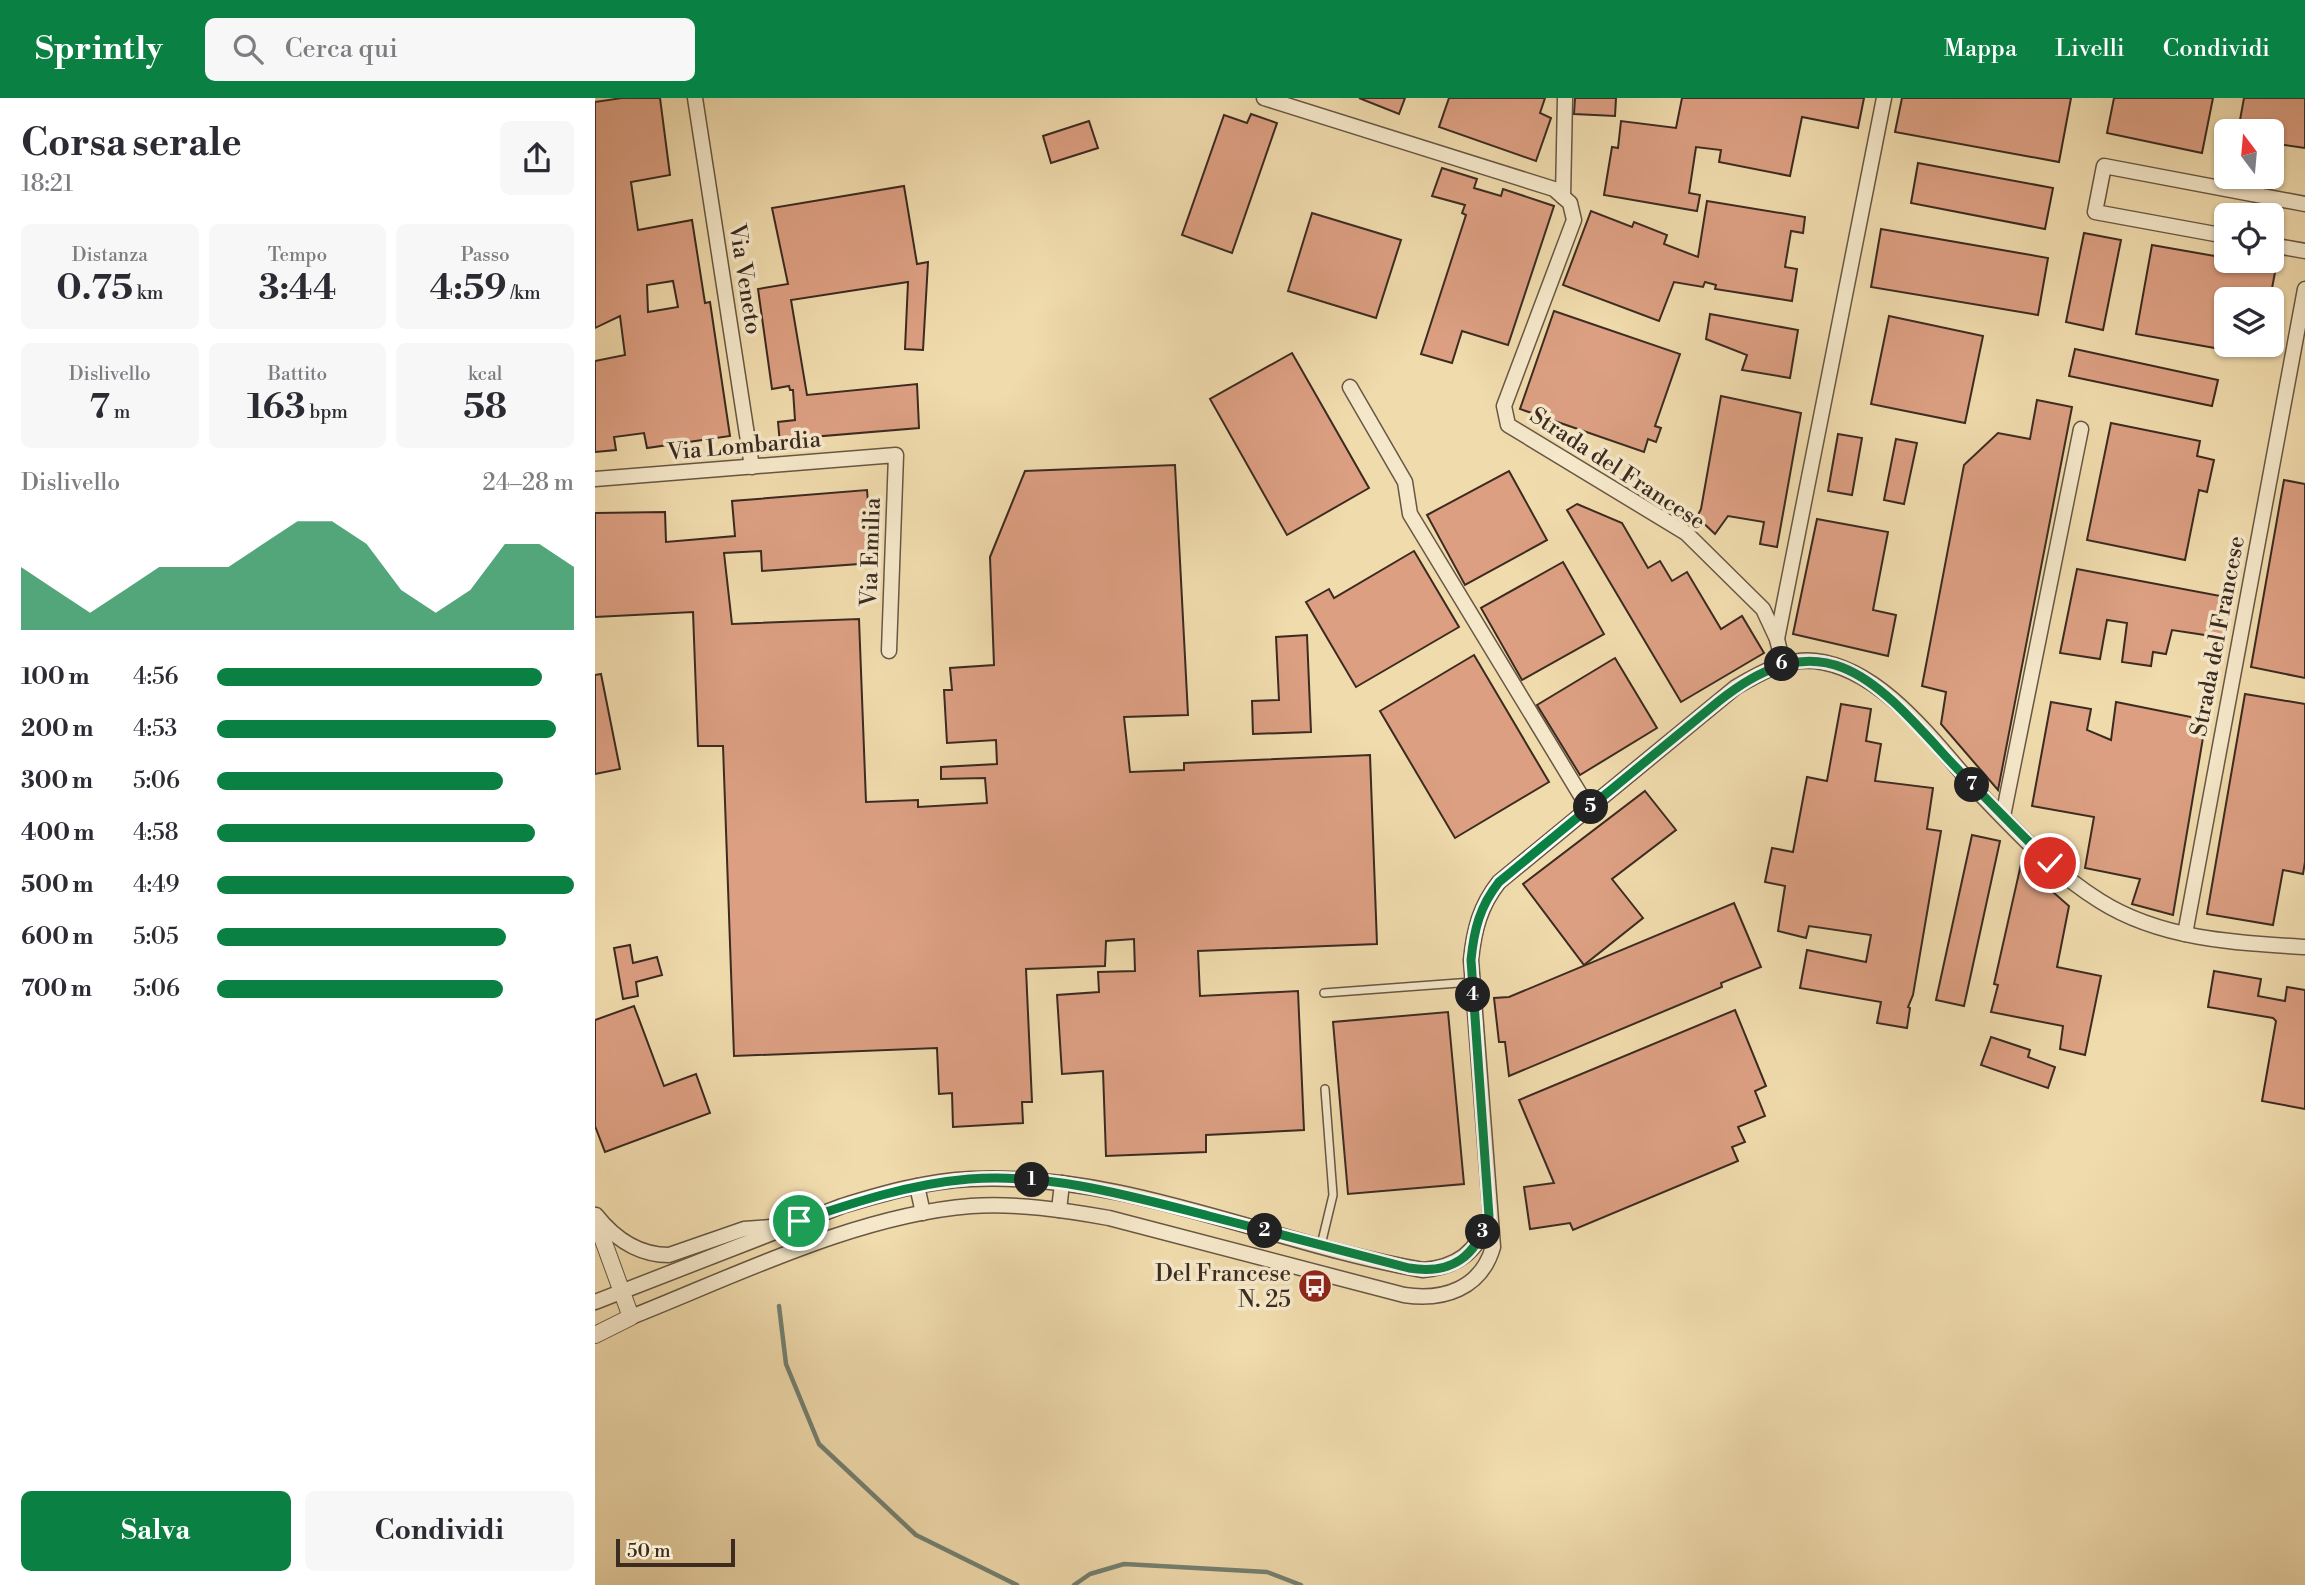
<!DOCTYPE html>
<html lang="it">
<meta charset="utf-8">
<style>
:root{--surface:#fff;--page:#f7f7f7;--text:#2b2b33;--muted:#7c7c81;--accent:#0b8043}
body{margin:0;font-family:"Libre Bodoni",serif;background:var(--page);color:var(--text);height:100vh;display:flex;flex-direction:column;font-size:26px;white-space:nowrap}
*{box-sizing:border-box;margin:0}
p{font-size:23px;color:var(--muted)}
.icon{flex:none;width:38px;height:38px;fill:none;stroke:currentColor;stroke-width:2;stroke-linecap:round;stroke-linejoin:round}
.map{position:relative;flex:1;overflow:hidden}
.side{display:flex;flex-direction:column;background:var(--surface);width:595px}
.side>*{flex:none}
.needle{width:46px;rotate:344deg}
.fabs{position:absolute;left:1619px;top:21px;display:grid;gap:14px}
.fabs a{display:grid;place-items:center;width:70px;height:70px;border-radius:10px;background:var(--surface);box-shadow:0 2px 5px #0004;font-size:35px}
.scale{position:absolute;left:21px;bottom:18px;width:119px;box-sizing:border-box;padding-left:7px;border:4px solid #3b2b21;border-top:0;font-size:19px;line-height:24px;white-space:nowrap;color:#3b2b21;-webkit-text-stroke:5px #f5e8ca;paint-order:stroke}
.pin{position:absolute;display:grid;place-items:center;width:60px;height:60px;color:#fff;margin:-30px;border:4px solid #fff;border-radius:50%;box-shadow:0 2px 7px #0007}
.km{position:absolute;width:35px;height:35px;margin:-18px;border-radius:50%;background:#222;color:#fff;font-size:19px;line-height:35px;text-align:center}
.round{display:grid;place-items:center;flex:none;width:74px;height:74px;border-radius:10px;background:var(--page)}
.head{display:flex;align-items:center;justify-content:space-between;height:119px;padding:0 21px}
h1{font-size:38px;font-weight:800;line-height:52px}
.figures{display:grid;grid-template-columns:repeat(3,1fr);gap:10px;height:119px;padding:7px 21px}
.figures div{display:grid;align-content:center;border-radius:10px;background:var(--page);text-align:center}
.figures b{font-size:35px;font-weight:800}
.figures small{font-size:19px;font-weight:400}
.figures p{font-size:19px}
.chart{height:196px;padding:14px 21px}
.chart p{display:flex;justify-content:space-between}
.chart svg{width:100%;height:126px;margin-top:7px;fill:var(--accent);opacity:.7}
.action{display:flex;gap:14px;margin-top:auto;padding:14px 21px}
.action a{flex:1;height:80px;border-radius:10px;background:var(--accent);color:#fff;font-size:28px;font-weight:800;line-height:80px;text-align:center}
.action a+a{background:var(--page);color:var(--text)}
ul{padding:0 21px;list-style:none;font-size:23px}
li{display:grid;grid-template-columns:112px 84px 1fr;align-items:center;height:52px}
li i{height:18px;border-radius:9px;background:var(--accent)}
header{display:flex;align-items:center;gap:42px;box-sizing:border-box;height:98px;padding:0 35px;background:var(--accent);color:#fff}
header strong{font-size:33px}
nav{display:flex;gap:38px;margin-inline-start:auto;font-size:24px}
.search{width:490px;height:63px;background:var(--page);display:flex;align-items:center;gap:18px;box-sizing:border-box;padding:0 24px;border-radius:10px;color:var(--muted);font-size:26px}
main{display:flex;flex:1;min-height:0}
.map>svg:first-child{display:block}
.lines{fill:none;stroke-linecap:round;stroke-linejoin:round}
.stream{stroke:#748172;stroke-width:4.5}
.building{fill:#dc9f82;stroke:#3b2b21;stroke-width:2;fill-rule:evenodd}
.service-casing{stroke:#685744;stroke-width:10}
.minor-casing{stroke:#685744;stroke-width:17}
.tertiary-casing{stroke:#685744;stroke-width:18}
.service{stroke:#f5e8ca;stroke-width:7}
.minor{stroke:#f5e8ca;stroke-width:14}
.tertiary{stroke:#f5e8ca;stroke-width:16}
.route-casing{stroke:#fff;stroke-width:14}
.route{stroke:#0b8043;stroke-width:9}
.labels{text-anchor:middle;stroke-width:7;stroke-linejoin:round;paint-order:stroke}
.street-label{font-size:23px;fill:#3b2b21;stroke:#f5e8ca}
.poi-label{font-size:23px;fill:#3b2b21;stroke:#f5e8ca;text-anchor:end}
</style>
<header>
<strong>Sprintly</strong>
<div class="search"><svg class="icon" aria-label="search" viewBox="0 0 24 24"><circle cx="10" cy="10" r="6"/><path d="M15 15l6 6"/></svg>Cerca qui</div>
<nav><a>Mappa</a><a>Livelli</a><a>Condividi</a></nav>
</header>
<main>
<section class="side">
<div class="head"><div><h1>Corsa serale</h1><p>18:21</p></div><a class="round"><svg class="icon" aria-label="share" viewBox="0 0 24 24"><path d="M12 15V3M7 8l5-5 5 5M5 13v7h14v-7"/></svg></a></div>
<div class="figures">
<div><p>Distanza</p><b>0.75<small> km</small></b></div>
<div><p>Tempo</p><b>3:44</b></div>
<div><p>Passo</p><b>4:59<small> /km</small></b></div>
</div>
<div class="figures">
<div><p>Dislivello</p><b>7<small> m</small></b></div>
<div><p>Battito</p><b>163<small> bpm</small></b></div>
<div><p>kcal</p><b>58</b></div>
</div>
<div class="chart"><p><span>Dislivello</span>24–28 m</p>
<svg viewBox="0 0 160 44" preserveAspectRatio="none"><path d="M0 44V22L10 30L20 38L30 30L40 22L50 22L60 22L70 14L80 6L90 6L100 14L110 30L120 38L130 30L140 14L150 14L160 22V44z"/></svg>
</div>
<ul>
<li><b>100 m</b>4:56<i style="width:91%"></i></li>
<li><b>200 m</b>4:53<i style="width:95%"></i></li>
<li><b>300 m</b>5:06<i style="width:80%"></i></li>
<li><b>400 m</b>4:58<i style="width:89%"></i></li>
<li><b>500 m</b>4:49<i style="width:100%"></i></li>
<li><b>600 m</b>5:05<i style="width:81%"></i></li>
<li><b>700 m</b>5:06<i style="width:80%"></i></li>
</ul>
<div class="action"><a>Salva</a><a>Condividi</a></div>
</section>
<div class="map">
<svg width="1710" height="1487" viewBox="0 0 1710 1487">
<rect width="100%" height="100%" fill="#f0dbad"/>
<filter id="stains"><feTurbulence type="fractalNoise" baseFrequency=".00286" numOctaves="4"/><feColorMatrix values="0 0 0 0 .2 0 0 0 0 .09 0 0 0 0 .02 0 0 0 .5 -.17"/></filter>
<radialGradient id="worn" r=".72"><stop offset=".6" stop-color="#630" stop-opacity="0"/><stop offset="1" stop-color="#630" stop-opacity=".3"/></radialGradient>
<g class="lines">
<g class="stream">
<path d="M 184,1208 L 191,1266 L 224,1346 L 321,1437 L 422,1487"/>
<path d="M 479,1487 L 495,1476 L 529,1466 L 672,1474 L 706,1487"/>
</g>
</g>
<g class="building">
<path d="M 27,0 L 65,0 L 75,77 L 36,84 L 43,132 L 97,122 L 110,205 L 115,204 L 135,338 L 52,350 L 49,335 L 19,339 L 21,352 L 0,354 L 0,263 L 30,257 L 25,218 L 0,230 L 0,4 ZM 78,183 L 83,209 L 53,214 L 52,187 Z"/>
<path d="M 764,0 L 810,0 L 804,16 Z"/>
<path d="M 854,0 L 950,0 L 945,15 L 956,20 L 941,63 L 844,29 Z"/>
<path d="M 980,0 L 1021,0 L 1020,18 L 979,16 Z"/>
<path d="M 1087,0 L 1269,0 L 1263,30 L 1207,19 L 1195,78 L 1124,64 L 1126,52 L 1101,49 L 1094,95 L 1105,97 L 1102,113 L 1009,97 L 1017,49 L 1023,50 L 1026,23 L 1081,30 Z"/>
<path d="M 1307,0 L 1476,0 L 1464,64 L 1300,34 Z"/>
<path d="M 1519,0 L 1618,0 L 1607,55 L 1512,35 Z"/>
<path d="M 1649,0 L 1710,0 L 1710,50 L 1676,45 L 1676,33 L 1643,33 Z"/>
<path d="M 656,16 L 682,25 L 637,155 L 587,137 L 629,17 L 652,25 Z"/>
<path d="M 494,23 L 503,50 L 456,65 L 448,38 Z"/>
<path d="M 1323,65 L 1458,90 L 1450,131 L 1316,105 Z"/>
<path d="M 847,70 L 882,81 L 879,90 L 906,98 L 908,91 L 959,108 L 913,247 L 867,233 L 857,265 L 826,256 L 871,117 L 867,115 L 870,107 L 837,98 Z"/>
<path d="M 309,88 L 322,166 L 333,164 L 328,252 L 310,251 L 313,184 L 196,202 L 212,297 L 322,286 L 324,330 L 217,339 L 218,343 L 185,346 L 183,324 L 200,322 L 198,292 L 195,292 L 194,288 L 177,291 L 163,191 L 193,186 L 177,110 Z"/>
<path d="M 1112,103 L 1210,119 L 1208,135 L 1196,133 L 1190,169 L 1202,171 L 1197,203 L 1120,191 L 1121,187 L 1110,184 L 1108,189 L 1079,184 L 1064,223 L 968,187 L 996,113 L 1037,129 L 1039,124 L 1072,137 L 1069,146 L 1103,159 Z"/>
<path d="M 717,115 L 806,142 L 781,220 L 693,193 Z"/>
<path d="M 1286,131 L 1453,160 L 1443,217 L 1276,189 Z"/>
<path d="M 1489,135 L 1526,142 L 1508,232 L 1471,224 Z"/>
<path d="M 1557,147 L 1631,160 L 1631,163 L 1681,169 L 1675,201 L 1631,201 L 1631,252 L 1541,236 Z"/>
<path d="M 959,213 L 1085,256 L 1060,328 L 1066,330 L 1061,344 L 1053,341 L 1049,354 L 925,311 Z"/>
<path d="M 1115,216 L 1203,232 L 1195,280 L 1147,272 L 1152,257 L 1111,241 Z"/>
<path d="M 1294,218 L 1388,238 L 1370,325 L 1276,306 Z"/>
<path d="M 1480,251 L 1623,282 L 1617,308 L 1474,278 Z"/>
<path d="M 697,255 L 774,390 L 692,437 L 615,301 Z"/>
<path d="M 1126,298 L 1206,315 L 1182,449 L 1165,446 L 1169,424 L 1133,418 L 1120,436 L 1102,419 L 1106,411 Z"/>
<path d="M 1442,302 L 1477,309 L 1403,692 L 1346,626 L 1351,594 L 1327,588 L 1369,367 L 1403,335 L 1435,341 Z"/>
<path d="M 1516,325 L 1605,343 L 1602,358 L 1619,362 L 1612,394 L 1604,392 L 1590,462 L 1492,442 Z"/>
<path d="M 1243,336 L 1267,340 L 1257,397 L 1233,393 Z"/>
<path d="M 1301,341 L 1322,345 L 1309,406 L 1289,402 Z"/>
<path d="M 580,367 L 593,617 L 529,619 L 535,674 L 589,672 L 589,665 L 775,657 L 782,846 L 603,853 L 605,898 L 703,893 L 709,1032 L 611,1037 L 611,1054 L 511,1058 L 508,973 L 467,976 L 462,897 L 504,894 L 503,874 L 540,873 L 539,841 L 511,843 L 510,868 L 431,871 L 437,1004 L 427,1004 L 428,1025 L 358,1029 L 357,995 L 344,996 L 342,950 L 139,958 L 128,648 L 103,648 L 98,514 L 0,519 L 0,415 L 70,414 L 71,444 L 140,438 L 137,403 L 272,392 L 278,465 L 167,473 L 166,453 L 129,455 L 137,526 L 264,521 L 271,704 L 323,702 L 323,709 L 392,705 L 390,680 L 346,681 L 346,669 L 402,666 L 401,642 L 352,645 L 349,592 L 357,592 L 355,570 L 399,567 L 395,459 L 430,373 Z"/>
<path d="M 914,373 L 952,442 L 870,487 L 832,417 Z"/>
<path d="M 1689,382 L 1710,386 L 1710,580 L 1656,569 Z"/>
<path d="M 982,406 L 1027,425 L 1053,470 L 1065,463 L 1077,483 L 1092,474 L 1126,531 L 1147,518 L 1169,555 L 1086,604 L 972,412 Z"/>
<path d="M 1222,421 L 1293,434 L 1278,512 L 1301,517 L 1293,558 L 1198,536 Z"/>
<path d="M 819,453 L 864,529 L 761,589 L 711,504 L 734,491 L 739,500 Z"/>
<path d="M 968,464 L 1009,536 L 927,582 L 886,510 Z"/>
<path d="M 1482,471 L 1636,500 L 1630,540 L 1577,532 L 1571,556 L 1558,554 L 1556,568 L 1527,564 L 1532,525 L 1512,522 L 1505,561 L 1465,555 Z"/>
<path d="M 712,537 L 716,634 L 658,636 L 657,603 L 684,602 L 681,539 Z"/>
<path d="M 879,557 L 954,684 L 860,740 L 785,613 Z"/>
<path d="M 1020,560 L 1062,630 L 985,677 L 942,607 Z"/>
<path d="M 6,576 L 25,671 L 0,676 L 0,577 Z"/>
<path d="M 1650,596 L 1710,606 L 1710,764 L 1708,776 L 1688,772 L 1678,827 L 1612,816 Z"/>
<path d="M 1456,604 L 1496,611 L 1492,632 L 1516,642 L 1521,604 L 1611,622 L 1578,817 L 1537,806 L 1545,781 L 1490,770 L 1499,719 L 1437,708 Z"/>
<path d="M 1246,606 L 1276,611 L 1271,643 L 1286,646 L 1280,683 L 1338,690 L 1332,731 L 1346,733 L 1318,897 L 1313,909 L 1315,910 L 1312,930 L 1282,925 L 1286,904 L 1205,890 L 1212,852 L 1271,864 L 1276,837 L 1214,828 L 1211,840 L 1183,833 L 1190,788 L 1170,784 L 1177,750 L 1198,754 L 1212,679 L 1232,683 Z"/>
<path d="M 1050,693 L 1081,732 L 1017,781 L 1048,820 L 989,867 L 928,786 Z"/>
<path d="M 1377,737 L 1405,743 L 1369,908 L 1341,902 Z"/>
<path d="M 1426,766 L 1474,808 L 1462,869 L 1506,878 L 1490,957 L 1465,951 L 1468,928 L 1396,914 L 1403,887 L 1399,886 Z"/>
<path d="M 1139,805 L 1166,869 L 1126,885 L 1127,889 L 914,978 L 910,944 L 904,944 L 899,900 L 914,899 Z"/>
<path d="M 35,847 L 38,865 L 62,859 L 67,877 L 41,884 L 43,898 L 28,901 L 19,850 Z"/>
<path d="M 1619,873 L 1666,881 L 1663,898 L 1690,903 L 1692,889 L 1710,892 L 1710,1011 L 1667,1003 L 1681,923 L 1678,920 L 1613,909 Z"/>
<path d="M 39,908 L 69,988 L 101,976 L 115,1015 L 10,1054 L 0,1028 L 0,922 Z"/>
<path d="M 1140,912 L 1171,988 L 1160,993 L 1170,1018 L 1143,1029 L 1150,1044 L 1137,1049 L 1143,1063 L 978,1132 L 975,1125 L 935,1131 L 929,1089 L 959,1085 L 924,1002 Z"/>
<path d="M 853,914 L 869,1086 L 753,1096 L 738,924 Z"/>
<path d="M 1396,939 L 1435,952 L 1433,959 L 1460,969 L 1453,990 L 1386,967 Z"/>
</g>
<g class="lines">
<g class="service-casing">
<g id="service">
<path d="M 729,895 L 877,884"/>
<path d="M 726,1147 L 738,1097 L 730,991"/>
</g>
</g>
<g class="minor-casing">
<g id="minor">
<path d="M 100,0 L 157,369"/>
<path d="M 669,0 L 959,91 L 975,105 L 979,122 L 909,308 L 913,327 L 1091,435 L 1168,511 L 1182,541 L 1188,566"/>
<path d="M 968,99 L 970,0"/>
<path d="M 1631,138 L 1500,114 L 1509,68 L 1710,106"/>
<path d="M 1676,147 L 1710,153"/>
<path d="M 755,289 L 810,384 L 815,416 L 994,711"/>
<path d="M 0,381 L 301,357 L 294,553"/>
<path d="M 1182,541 L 1289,0"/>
<path d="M 1408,718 L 1486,331"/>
<path d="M 1590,836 L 1710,191"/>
<path d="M 322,1088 L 328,1115"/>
<path d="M 464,1112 L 467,1085"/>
<path d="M 1,1117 C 20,1141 43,1157 74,1157 L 149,1131 L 176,1129"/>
<path d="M 0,1204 L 247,1108 C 289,1095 332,1083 376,1081 C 532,1074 677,1146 828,1172 C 861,1169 882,1155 893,1122"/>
<path d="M 36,1219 C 142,1177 262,1117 376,1108 C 422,1105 469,1112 514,1120 L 809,1197 C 848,1203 886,1191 898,1149 L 876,862 C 879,832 885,808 904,784 L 1141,589 C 1165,575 1191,560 1220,563 C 1291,571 1344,652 1390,701 C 1425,737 1461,776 1505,803 C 1565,841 1640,845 1710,849"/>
</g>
</g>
<g class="tertiary-casing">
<path id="tertiary" d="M 0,1120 L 36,1219 L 0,1237"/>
</g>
<use href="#service" class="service"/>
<use href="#minor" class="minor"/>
<use href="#tertiary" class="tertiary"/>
</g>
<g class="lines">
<g class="route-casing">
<path id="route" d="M 204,1123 C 260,1104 315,1086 374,1081 C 456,1075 535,1098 614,1118 C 681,1135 748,1153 814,1170 C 858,1177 881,1158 894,1118 L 876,862 C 879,831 885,808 904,784 L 1124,603 C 1229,519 1281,582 1354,662 C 1387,697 1421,731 1455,765"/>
</g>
<use href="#route" class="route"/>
</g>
<defs>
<g id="bus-disc" transform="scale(1.75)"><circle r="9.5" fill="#8f2418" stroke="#f5e8ca"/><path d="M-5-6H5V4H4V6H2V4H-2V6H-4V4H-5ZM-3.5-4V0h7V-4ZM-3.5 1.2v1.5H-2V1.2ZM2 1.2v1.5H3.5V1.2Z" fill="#fff"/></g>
</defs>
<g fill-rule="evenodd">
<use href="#bus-disc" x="720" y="1188"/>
</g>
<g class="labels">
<g class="street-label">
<text transform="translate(151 181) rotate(81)" y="8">Via Veneto</text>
<text transform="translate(149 347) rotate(-5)" y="8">Via Lombardia</text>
<text transform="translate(1023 370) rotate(33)" y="8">Strada del Francese</text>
<text transform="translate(275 454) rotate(-88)" y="8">Via Emilia</text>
<text transform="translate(1622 538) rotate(-79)" y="8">Strada del Francese</text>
</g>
<g class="poi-label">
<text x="696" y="1183">Del Francese<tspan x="696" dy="26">N. 25</tspan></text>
</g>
</g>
<rect width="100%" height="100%" filter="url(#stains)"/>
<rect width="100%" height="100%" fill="url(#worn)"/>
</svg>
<div class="fabs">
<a><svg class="needle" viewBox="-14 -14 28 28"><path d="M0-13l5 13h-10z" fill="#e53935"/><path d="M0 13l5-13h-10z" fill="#7c7c81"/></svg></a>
<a><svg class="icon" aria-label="locate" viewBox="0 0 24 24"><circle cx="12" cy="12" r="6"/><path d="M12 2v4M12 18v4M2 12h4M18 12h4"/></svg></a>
<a><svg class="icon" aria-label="layers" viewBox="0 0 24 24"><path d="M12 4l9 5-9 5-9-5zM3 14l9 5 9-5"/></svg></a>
</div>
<div class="scale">50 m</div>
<div class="pin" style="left:204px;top:1123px;background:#1e9e55"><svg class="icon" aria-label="arrive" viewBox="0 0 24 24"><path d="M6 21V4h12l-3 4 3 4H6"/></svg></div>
<div class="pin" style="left:1455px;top:765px;background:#d93025"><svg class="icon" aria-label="check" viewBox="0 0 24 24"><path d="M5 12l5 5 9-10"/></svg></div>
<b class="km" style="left:437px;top:1082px">1</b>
<b class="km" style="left:670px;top:1133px">2</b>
<b class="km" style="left:888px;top:1134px">3</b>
<b class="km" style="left:878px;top:897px">4</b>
<b class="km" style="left:996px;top:709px">5</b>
<b class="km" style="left:1187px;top:566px">6</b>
<b class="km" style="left:1377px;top:687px">7</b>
</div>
</main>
